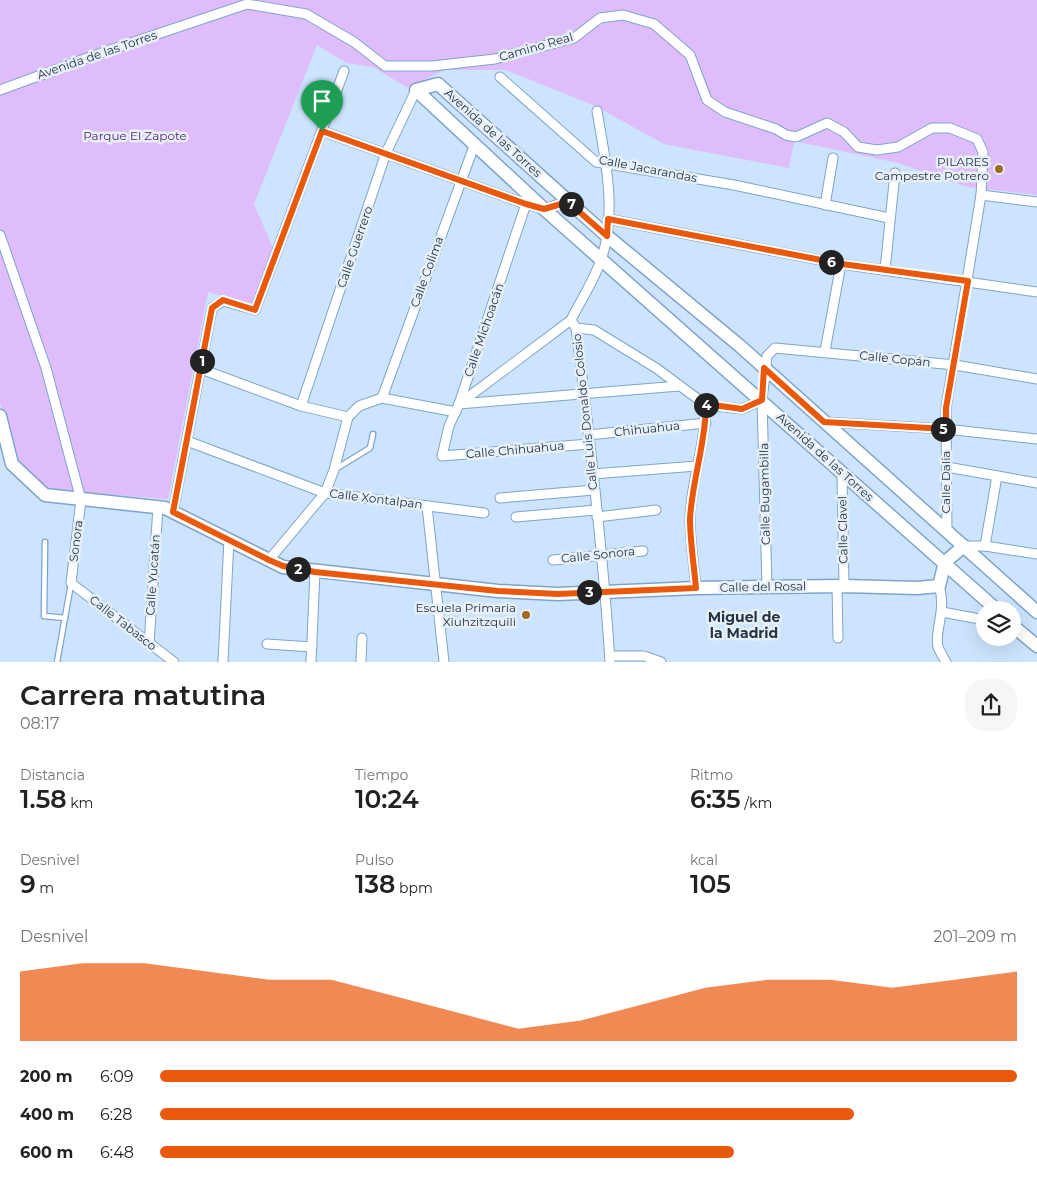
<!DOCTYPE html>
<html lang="es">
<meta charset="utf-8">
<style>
:root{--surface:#fff;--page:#f6f6f6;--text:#222;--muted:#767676;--accent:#ea580c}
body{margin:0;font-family:Montserrat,sans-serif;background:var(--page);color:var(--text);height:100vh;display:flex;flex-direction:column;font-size:19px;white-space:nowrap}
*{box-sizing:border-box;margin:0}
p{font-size:16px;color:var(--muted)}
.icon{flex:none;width:28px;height:28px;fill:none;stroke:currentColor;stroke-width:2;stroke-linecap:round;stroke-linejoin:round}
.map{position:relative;height:662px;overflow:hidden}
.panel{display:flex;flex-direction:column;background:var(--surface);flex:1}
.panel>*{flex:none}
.buttons{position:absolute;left:976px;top:601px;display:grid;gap:10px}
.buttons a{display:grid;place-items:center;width:45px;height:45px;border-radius:50%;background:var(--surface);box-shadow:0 5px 20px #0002;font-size:25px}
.pin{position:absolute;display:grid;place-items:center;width:42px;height:42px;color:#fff;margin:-51px -21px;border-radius:50% 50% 50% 0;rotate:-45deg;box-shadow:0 0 5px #0007}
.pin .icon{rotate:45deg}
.km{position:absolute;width:25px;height:25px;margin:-12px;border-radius:50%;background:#222;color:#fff;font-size:14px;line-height:25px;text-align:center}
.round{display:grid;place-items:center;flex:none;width:52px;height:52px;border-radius:20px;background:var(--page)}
.headline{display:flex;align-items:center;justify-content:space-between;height:85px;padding:0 20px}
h1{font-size:28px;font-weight:600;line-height:38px}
.metrics{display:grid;grid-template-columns:repeat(3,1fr);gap:8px;height:85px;padding:5px 20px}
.metrics div{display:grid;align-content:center}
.metrics b{font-size:25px;font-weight:600}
.metrics small{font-size:14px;font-weight:400}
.metrics p{font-size:14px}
.chart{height:140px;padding:10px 20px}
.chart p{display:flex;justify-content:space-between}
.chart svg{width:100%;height:90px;margin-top:5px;fill:var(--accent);opacity:.7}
ul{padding:0 20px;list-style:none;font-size:16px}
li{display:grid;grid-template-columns:80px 60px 1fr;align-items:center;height:38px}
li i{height:12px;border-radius:6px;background:var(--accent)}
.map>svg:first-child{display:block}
.green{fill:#dfbdfa}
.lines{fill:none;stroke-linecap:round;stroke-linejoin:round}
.lane-casing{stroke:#7fa4cb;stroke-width:7}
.street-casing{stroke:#7fa4cb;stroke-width:11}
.secondary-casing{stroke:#7fa4cb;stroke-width:15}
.lane{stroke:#fff;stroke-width:4.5}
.street{stroke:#fff;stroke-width:9}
.secondary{stroke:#fff;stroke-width:12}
.route-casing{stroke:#fff;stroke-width:10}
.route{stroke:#ea580c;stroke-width:6}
.poi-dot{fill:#a06b23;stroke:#e7eff8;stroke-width:2}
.labels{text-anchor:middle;stroke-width:5;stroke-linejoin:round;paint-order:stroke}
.street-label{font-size:12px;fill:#253545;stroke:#e7eff8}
.park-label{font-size:12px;fill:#552572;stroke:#e7eff8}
.poi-label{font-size:12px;fill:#253545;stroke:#e7eff8;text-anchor:end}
.neighbourhood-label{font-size:14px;font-weight:bold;fill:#253545;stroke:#e7eff8}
</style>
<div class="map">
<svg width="1037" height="662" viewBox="0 0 1037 662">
<rect width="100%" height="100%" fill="#cce4fd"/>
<path class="green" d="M 0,0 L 1037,0 L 1037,195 L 968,187 L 898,163 L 794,141 L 789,168 L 664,144 L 593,105 L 506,70 L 444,70 L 408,88 L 373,67 L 346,63 L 317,45 L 254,204 L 273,248 L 254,304 L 208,292 L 168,499 L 47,490 L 15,462 L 0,402 Z"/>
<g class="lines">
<g class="lane-casing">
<g id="lane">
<path d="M 334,470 L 370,448 L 373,434"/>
<path d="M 45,542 L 44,616 L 65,618"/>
<path d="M 57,662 L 71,584"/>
</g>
</g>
<g class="street-casing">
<g id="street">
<path d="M 500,77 L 596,162 L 734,185 L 889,218"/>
<path d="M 0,90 L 101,53 L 247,4 L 306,14 L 354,42 L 385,66 L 432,66 L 495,59 L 574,38 L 600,18 L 623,15 L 654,24 L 690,55 L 707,100 L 725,112 L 776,129 L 786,135 L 796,137 L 827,123 L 844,132 L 858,147 L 877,150 L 898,147 L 932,128 L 950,128 L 977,139 L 983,152 L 981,195 L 946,408 L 947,532"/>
<path d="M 597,111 C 605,158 617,211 602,257 C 595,279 581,300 571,320 L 576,328 C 590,439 603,550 610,662"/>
<path d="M 322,131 L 526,204 L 544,209 L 568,201"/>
<path d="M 981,195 L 1037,202"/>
<path d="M 526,204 L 459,404 L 449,426 L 442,456 L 589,444"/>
<path d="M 825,205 L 833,158"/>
<path d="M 608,219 L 841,264 L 1037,292"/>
<path d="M 0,235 L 46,368 L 81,500 L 71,583 L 174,662"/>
<path d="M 885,270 L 895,173"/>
<path d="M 576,328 L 594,330 L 656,368 L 706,405 L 742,409 L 762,400"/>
<path d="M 825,351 L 841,264"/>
<path d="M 201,369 L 301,406 L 348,417 L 359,406 L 382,398 L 456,412"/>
<path d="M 382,398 L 474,146"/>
<path d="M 459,404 L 679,386"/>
<path d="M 459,404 L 571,320"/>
<path d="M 301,406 L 386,153 L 416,90"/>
<path d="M 824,422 L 946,429 L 1037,439"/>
<path d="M 588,435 L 706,423"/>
<path d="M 187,441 L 325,493 L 484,513"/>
<path d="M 947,467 L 1037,483"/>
<path d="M 592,474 L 697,466"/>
<path d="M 842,474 L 844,586"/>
<path d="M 500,498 L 594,490"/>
<path d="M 427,506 L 444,662"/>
<path d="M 173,512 L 212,308 L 223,301 L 255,310 L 344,71"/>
<path d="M 516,517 L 596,510"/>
<path d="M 597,517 L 656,510"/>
<path d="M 964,546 L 985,546 L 1037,554"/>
<path d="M 985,546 L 997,476"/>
<path d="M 269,560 L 325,493 L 334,470 L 348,417"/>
<path d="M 553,560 L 643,551"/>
<path d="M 837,586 L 838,638"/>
<path d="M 939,586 C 947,609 934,631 938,647 C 940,652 943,657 946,662"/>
<path d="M 767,587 L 762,400 L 767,356 L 775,348 L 955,365 L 1037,379"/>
<path d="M 696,588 C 694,565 690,541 690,519 C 691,480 706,443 706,405"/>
<path d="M 942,612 L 985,620"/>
<path d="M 149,644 L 158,507"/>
<path d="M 267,644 L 312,647"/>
<path d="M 610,656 L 644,656 L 661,662"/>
<path d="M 223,662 L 229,539"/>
<path d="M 311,662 L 315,572"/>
<path d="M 361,662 L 362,638"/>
</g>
</g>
<g class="secondary-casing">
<g id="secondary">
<path d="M 0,416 L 12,464 L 45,495 L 165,508 L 283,567 L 498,591 L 558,594 L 696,588 L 844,586 L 917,588 L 939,586 L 945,562 L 964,546"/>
<path d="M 997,610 L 544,209 L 416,90 L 438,84 L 607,236 L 740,346 L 1037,612"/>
<path d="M 1012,625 L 1037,646"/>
</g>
</g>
<use href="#lane" class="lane"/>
<use href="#street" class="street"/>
<use href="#secondary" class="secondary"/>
</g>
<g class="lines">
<g class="route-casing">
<path id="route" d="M 322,131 L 526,204 L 544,209 L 568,202 L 607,236 L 608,219 L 842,264 L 968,281 L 946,408 L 946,429 L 824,422 L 764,368 L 762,400 L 742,409 L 706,404 C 706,443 692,480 690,519 C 690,541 694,565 696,588 L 558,594 L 498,591 L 315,572 L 283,566 L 269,560 L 173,512 L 212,308 L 223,300 L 255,310 Z"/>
</g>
<use href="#route" class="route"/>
</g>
<g class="poi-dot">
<circle cx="999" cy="169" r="5"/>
<circle cx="526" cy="615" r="5"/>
</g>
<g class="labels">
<g class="street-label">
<text transform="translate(536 47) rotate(-16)" y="4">Camino Real</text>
<text transform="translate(97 55) rotate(-19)" y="4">Avenida de las Torres</text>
<text transform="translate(493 133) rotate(42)" y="4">Avenida de las Torres</text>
<text transform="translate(648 169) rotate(11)" y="4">Calle Jacarandas</text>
<text transform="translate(355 247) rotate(-71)" y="4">Calle Guerrero</text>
<text transform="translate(427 272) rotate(-70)" y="4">Calle Colima</text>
<text transform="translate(484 330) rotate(-71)" y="4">Calle Michoacán</text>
<text transform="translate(895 359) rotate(6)" y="4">Calle Copán</text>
<text transform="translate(585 412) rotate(-96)" y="4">Calle Luis Donaldo Colosio</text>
<text transform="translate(647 429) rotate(-6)" y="4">Chihuahua</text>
<text transform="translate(515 450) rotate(-5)" y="4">Calle Chihuahua</text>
<text transform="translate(825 457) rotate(42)" y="4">Avenida de las Torres</text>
<text transform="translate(946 482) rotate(-90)" y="4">Calle Dalia</text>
<text transform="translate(765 494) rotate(-91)" y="4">Calle Bugambilla</text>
<text transform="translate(376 499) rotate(7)" y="4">Calle Xontalpan</text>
<text transform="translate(843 530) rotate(-91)" y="4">Calle Clavel</text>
<text transform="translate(76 541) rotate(-83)" y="4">Sonora</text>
<text transform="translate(598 555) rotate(-6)" y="4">Calle Sonora</text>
<text transform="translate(153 575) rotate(-86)" y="4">Calle Yucatán</text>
<text transform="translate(763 587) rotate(-1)" y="4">Calle del Rosal</text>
<text transform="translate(123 623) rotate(38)" y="4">Calle Tabasco</text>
</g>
<g class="park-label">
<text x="135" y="140">Parque El Zapote</text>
</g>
<g class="poi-label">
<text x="989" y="166">PILARES<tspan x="989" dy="14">Campestre Potrero</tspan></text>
<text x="516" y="612">Escuela Primaria<tspan x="516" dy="14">Xiuhzitzquili</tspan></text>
</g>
<g class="neighbourhood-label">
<text x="744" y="622">Miguel de<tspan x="744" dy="16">la Madrid</tspan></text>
</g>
</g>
</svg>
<div class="buttons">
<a><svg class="icon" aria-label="layers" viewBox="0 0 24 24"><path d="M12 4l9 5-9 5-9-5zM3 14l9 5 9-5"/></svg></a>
</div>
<div class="pin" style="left:322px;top:131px;background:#1e9e55"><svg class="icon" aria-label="arrive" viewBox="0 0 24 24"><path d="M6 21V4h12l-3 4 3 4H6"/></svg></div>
<b class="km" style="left:202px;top:361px">1</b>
<b class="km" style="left:298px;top:569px">2</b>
<b class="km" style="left:589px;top:592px">3</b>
<b class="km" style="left:706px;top:405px">4</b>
<b class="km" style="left:943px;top:429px">5</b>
<b class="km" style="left:831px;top:262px">6</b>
<b class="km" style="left:571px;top:204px">7</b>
</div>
<section class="panel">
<div class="headline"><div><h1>Carrera matutina</h1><p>08:17</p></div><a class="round"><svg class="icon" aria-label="share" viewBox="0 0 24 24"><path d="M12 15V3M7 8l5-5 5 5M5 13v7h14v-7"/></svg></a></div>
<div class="metrics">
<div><p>Distancia</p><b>1.58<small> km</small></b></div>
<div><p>Tiempo</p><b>10:24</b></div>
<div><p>Ritmo</p><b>6:35<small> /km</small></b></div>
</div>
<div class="metrics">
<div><p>Desnivel</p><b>9<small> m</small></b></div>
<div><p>Pulso</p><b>138<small> bpm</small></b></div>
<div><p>kcal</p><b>105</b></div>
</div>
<div class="chart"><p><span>Desnivel</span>201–209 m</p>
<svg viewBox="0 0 160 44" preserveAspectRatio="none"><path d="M0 44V10L10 6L20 6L30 10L40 14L50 14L60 22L70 30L80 38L90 34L100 26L110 18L120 14L130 14L140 18L150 14L160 10V44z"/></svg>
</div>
<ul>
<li><b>200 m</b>6:09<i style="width:100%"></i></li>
<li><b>400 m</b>6:28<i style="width:81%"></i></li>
<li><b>600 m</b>6:48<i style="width:67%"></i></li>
</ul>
</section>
